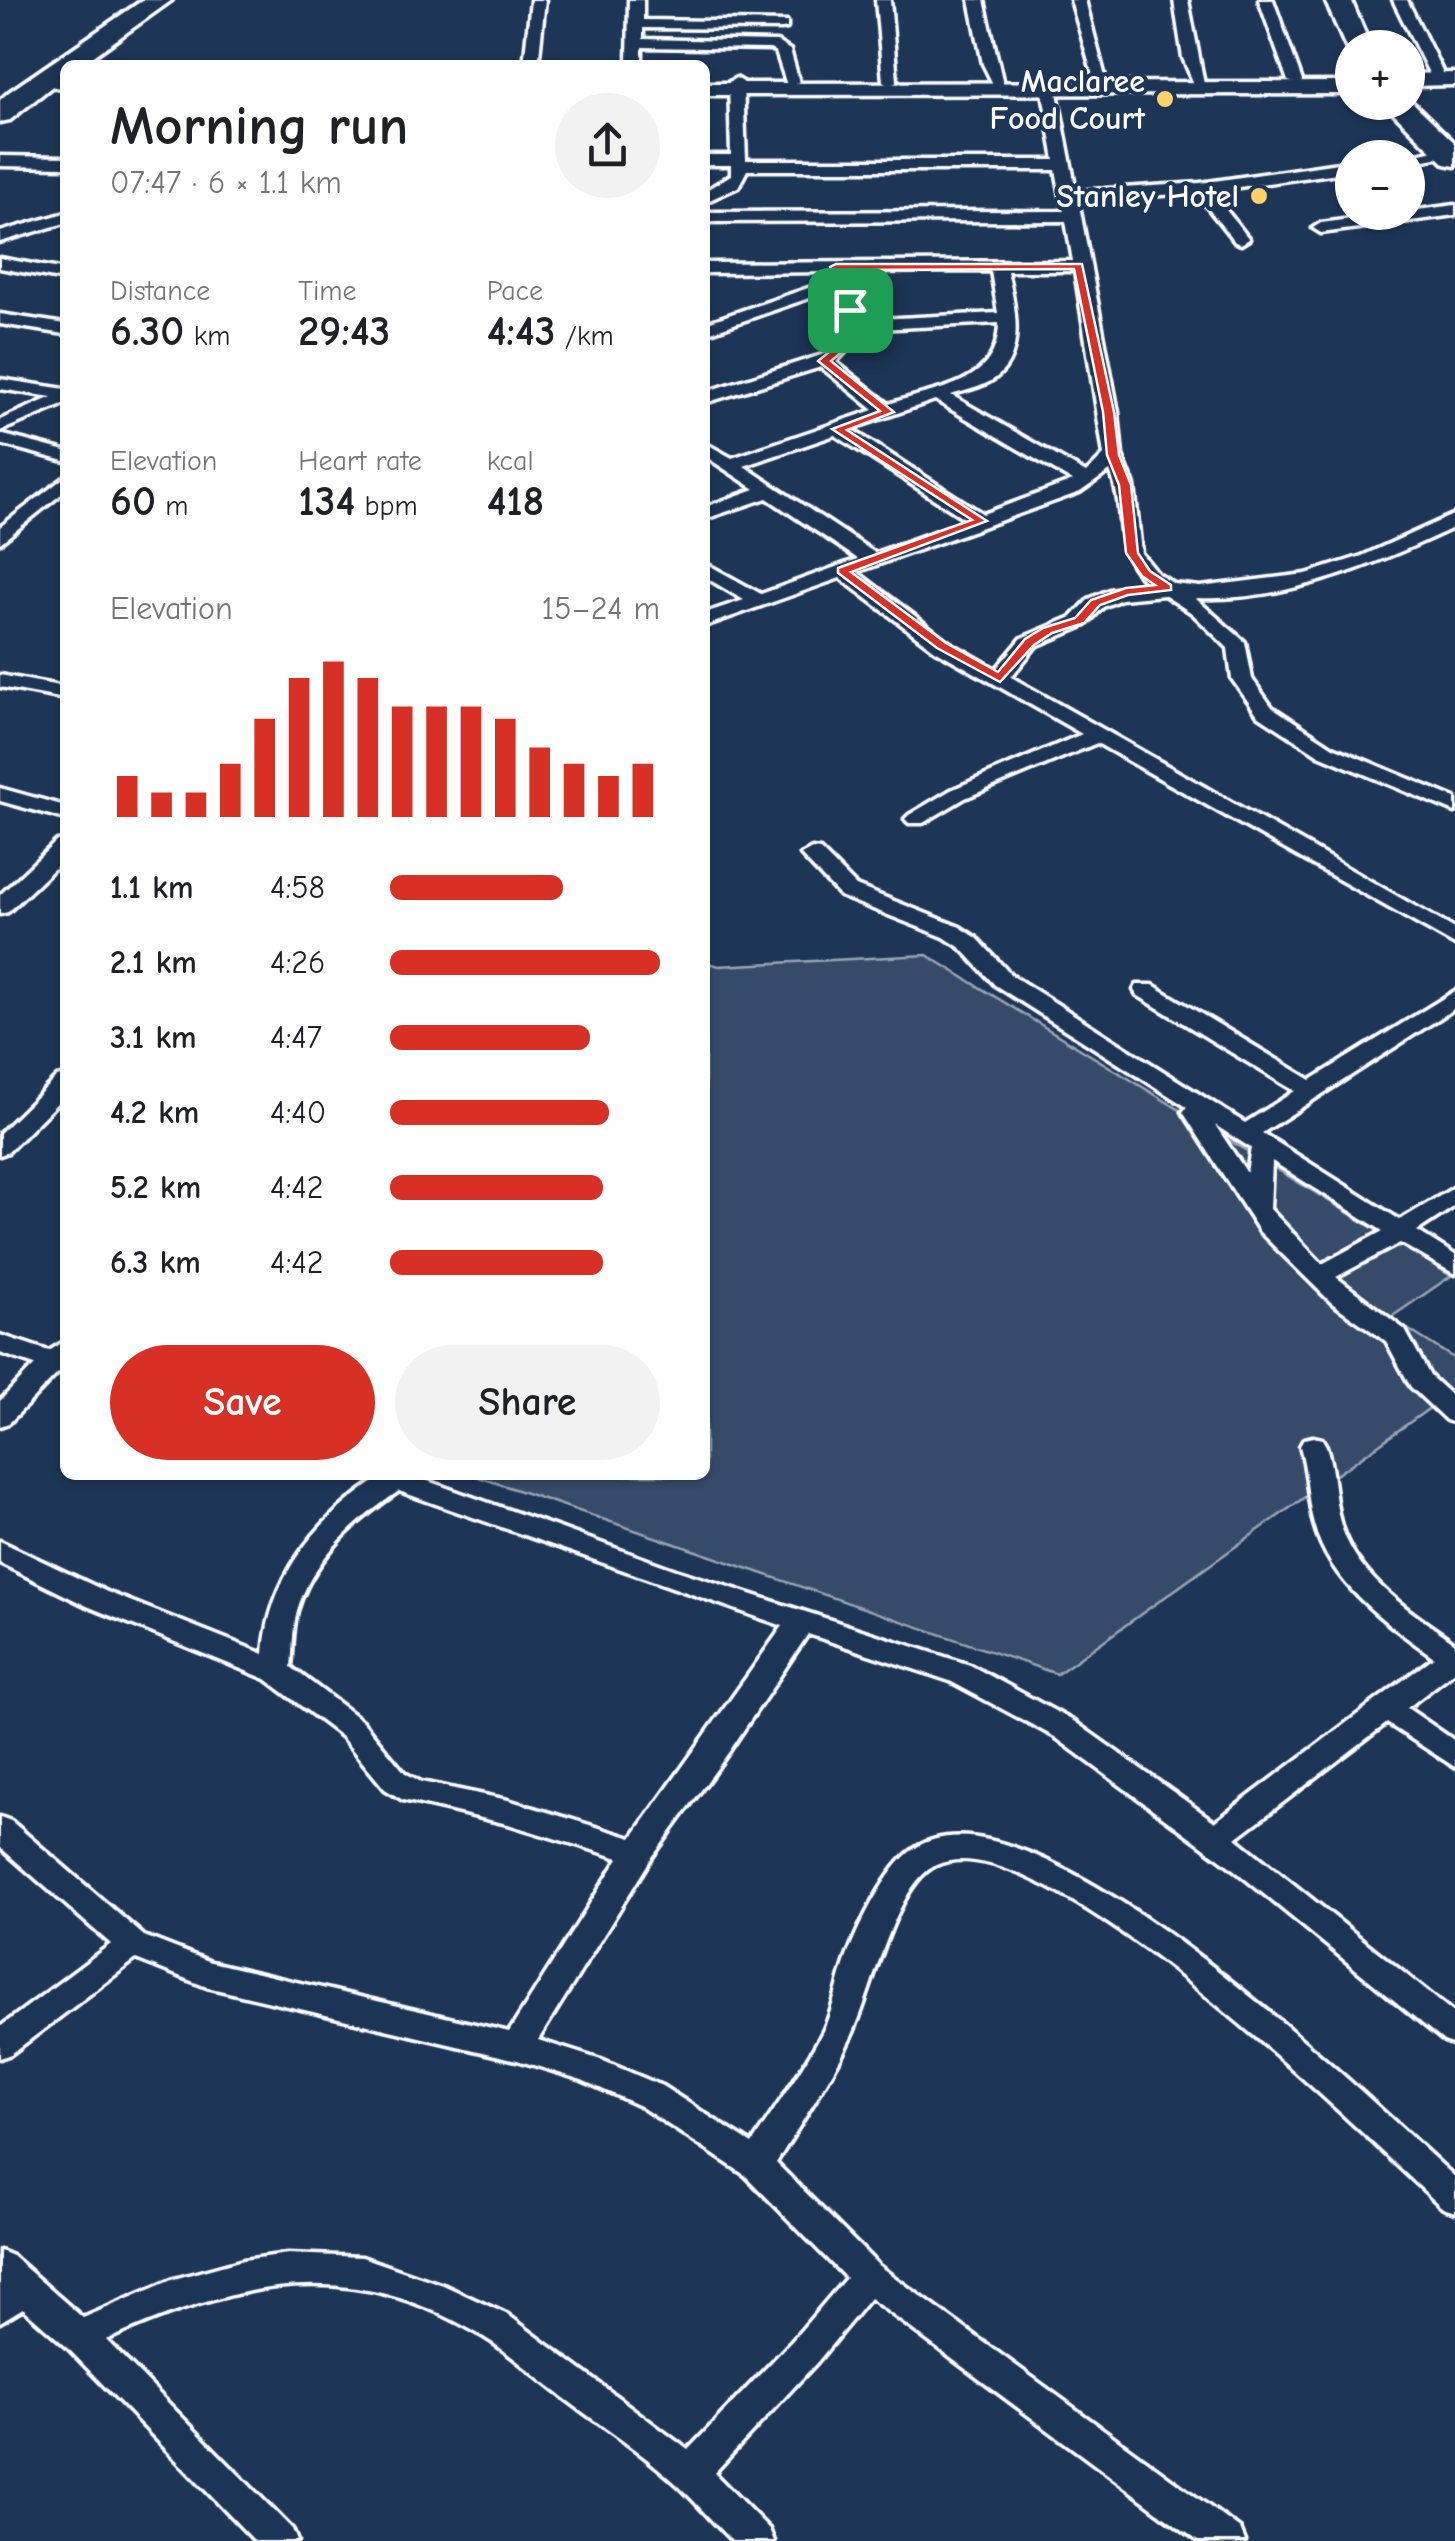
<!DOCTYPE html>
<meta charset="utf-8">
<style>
:root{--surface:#fff;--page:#f2f2f2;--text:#202124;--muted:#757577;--accent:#d93025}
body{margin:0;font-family:"Comic Neue",sans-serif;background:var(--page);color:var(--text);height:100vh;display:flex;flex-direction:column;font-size:38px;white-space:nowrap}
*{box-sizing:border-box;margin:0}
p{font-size:32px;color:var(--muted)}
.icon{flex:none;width:55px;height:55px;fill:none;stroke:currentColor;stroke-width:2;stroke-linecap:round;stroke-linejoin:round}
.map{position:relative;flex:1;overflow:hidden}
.drawer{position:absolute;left:60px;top:60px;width:650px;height:1420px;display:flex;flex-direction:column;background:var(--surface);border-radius:15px;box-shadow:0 2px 8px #0004}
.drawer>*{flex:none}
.fabs{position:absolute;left:1335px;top:30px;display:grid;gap:20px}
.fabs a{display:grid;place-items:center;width:90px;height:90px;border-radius:50%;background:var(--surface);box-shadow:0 2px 8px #0004;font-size:50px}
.pin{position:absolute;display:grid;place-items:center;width:85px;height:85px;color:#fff;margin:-42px;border-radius:20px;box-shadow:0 5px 15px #0006}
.round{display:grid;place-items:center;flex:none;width:105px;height:105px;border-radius:52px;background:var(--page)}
.overview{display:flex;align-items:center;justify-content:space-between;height:170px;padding:0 50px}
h1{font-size:55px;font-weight:700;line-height:75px}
.figures{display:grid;grid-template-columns:repeat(3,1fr);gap:15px;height:170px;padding:10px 50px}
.figures div{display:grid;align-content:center}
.figures b{font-size:42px;font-weight:700}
.figures small{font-size:28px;font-weight:400}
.figures p{font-size:28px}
.chart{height:280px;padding:20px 50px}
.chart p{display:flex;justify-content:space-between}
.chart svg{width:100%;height:180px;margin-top:10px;stroke:var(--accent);stroke-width:6}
.action{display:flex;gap:20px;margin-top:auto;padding:20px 50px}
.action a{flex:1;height:115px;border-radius:60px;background:var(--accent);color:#fff;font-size:40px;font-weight:700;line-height:115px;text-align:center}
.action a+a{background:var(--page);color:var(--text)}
ul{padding:0 50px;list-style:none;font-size:32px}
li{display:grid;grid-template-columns:160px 120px 1fr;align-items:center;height:75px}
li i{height:25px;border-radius:12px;background:var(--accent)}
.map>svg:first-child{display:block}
.green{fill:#364b69;stroke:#9aa5b4;stroke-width:2.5}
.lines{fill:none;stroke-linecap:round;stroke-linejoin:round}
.street-casing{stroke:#fff;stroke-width:7}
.secondary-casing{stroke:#fff;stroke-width:7}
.highway-casing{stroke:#fff;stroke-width:7}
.street{fill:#1d3557;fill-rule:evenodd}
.secondary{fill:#1d3557;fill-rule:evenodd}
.highway{fill:#1d3557;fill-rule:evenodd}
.route{fill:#d93025;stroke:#fff;stroke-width:2.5;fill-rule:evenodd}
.poi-dot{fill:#ffd166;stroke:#1d3557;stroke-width:4}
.labels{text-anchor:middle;stroke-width:8;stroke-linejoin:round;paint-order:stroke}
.far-poi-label{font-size:32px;font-weight:bold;fill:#fff;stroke:#1d3557;text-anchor:end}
</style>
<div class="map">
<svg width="1455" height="2541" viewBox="0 0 1455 2541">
<rect width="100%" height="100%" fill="#1d3557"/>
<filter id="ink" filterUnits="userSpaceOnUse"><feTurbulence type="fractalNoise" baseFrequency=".01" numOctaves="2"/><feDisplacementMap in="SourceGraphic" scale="20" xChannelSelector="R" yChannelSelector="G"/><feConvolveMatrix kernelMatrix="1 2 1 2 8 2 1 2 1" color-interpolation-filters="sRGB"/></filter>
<g filter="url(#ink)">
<path class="green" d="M 927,955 L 1451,1276 L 1390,1318 L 1455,1359 L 1455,1390 L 1057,1674 L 473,1475 L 705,1475 L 705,962 L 719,966 Z"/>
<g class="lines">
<g class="street-casing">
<g id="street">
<path d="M 531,0 L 545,0 L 538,65 L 524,65 Z"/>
<path d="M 629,0 L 643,0 L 643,20 L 787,22 L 787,28 L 782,29 L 643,28 L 643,39 L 777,42 L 790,50 L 799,82 L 787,85 L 776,52 L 770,49 L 642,47 L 642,65 L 628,65 Z"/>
<path d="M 876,0 L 890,0 L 897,81 L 890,85 L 883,81 Z"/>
<path d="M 970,0 L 984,0 L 1003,84 L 993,84 L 983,64 Z"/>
<path d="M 1071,0 L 1085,0 L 1107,85 L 1095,82 Z"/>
<path d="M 1174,0 L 1188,0 L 1204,84 L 1194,84 L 1183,58 Z"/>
<path d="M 1259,0 L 1273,0 L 1302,81 L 1300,84 L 1288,81 Z"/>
<path d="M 1393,0 L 1407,0 L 1446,79 L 1444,82 L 1432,79 Z"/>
<path d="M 736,78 L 743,82 L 746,160 L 1055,160 L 1041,82 L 1048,78 L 1055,82 L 1076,191 L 1200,183 L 1352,161 L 1352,171 L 1211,191 L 1249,239 L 1241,244 L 1235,242 L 1196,193 L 1078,200 L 1118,412 L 1122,455 L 1134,485 L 1141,553 L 1158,574 L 1174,584 L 1200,587 L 1306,574 L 1362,556 L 1455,514 L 1455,527 C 1374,565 1287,602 1195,598 L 1245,642 L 1252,679 L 1272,707 L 1333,747 L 1455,798 L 1455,812 L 1319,755 L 1258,715 L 1232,679 L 1228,648 L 1192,613 L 1164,595 L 1121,599 L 1103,607 L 1086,625 L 1036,646 L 1011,677 L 1455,929 L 1455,945 L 1097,743 L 965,798 L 923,823 L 909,823 L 905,819 L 909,815 L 951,790 L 1082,734 L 935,650 L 840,578 L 705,626 L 705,613 L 744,600 L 705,577 L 705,563 L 761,594 L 858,559 L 767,498 L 705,519 L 705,507 L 755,489 L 705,456 L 705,443 L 732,458 L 874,410 L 821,367 L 705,403 L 705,392 L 828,353 L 841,324 L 835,289 L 705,334 L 705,323 L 832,280 L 830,272 L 705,273 L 705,263 L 1073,261 L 1066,221 L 705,222 L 705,212 L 1064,211 L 1056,170 L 747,170 L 738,187 L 705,202 L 705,191 L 731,175 L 731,165 L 705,165 L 705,155 L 731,155 L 729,82 ZM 991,271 L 998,313 L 858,320 L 846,272 ZM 1007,271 L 1075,271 L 1104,455 L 1086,473 L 951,395 C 963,391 978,388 989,382 C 1028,361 1015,305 1007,271 ZM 999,323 C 998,386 939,387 889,404 L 836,362 L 851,346 L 857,330 ZM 935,400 L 1073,481 L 983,514 L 851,429 ZM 835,435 L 967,520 L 875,553 L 744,466 ZM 1110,471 C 1129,517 1107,542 1147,584 L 1109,590 L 1089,599 L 1072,617 L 1022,638 L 996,669 L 949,642 L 857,572 L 1080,492 Z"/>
<path d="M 1447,147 L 1452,149 L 1452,155 L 1408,163 L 1408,158 L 1401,158 Z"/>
<path d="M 0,156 L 65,157 L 65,167 L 0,166 Z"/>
<path d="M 1455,205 L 1455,215 L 1321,233 L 1313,228 L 1321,223 Z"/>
<path d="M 65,213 L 65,223 L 0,242 L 0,232 Z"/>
<path d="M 0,258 L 65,270 L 65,280 L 0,268 Z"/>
<path d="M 0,314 L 65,324 L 65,334 L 0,324 Z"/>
<path d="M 0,379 L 65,389 L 65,404 L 0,431 L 0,420 L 52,397 L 0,389 Z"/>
<path d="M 0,434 L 65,451 L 65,461 L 0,444 Z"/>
<path d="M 65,477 L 65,491 L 0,543 L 0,527 Z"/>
<path d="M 0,675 L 65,687 L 65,699 L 0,687 Z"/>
<path d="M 0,788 L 65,806 L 65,819 L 0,801 Z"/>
<path d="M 65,840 L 65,858 L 8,912 L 0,914 L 0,895 L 57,841 Z"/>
<path d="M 812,849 L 820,850 L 856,886 L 960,927 L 977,938 L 1011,975 L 1245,1123 L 1295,1091 L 1137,995 L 1134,990 L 1137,985 L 1153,985 L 1311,1080 L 1455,991 L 1455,1008 L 1262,1133 L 1400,1220 L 1455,1187 L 1455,1206 L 1417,1231 L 1455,1255 L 1455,1274 L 1400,1243 L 1336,1277 L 1405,1330 L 1430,1376 L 1455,1399 L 1455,1423 L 1446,1420 L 1411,1387 L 1386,1341 L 1332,1303 L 1260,1232 L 1183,1112 L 1187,1107 L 995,985 L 961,948 L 944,937 L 840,896 L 801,855 ZM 1215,1125 L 1251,1148 L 1247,1173 ZM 1272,1161 L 1383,1231 L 1322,1264 L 1270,1209 Z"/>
<path d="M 65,1075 L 65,1095 L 8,1152 L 0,1155 L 0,1133 L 57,1077 Z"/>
<path d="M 0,1335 L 49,1351 L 65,1341 L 65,1375 L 58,1373 L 9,1423 L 0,1426 L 0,1401 L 35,1365 L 0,1353 Z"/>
<path d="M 1313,1437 L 1322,1439 L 1326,1446 C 1335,1473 1333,1502 1342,1529 C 1360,1581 1413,1613 1455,1643 L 1455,1671 L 1407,1708 L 1455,1741 L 1455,1767 L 1387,1723 L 1236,1838 L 1455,2014 L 1455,2045 L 1444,2041 L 1226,1863 L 1055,1737 L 950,1681 L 808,1634 L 728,1753 L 650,1860 L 538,2040 L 601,2060 L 662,2086 L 752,2144 C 776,2106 804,2069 824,2029 C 835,2005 838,1981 847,1957 C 858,1927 887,1867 914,1849 C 1031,1769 1369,2100 1455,2177 L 1455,2212 L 1443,2208 C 1364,2135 1042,1816 936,1865 C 893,1885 871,1999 850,2039 C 829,2082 801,2122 776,2163 L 879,2266 L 1240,2529 L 1245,2541 L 1198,2541 L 870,2298 L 817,2362 L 714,2473 L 769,2529 L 774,2541 L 732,2541 C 714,2523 697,2503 679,2486 C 644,2453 601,2426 563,2397 C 537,2378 512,2354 484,2337 C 350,2255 241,2280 106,2340 L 292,2529 L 297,2541 L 255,2541 L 67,2347 L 23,2308 L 0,2322 L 0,2251 L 12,2256 L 83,2318 L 174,2279 L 243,2260 L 288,2254 L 362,2257 L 443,2285 L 508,2315 L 688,2450 L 793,2340 L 846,2278 L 745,2175 L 640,2106 L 582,2080 L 517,2060 L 207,1987 L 136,1959 L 11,2054 L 0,2058 L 0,2027 L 111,1944 L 0,1847 L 0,1817 L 11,1821 L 144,1936 L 211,1962 L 509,2032 L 619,1858 L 508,1824 L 403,1800 L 385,1789 L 342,1737 L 266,1679 L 87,1606 L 0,1563 L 0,1541 L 107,1592 L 264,1654 C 269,1580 313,1523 374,1482 L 370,1475 L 411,1475 L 676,1570 L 970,1665 L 1075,1722 L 1215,1822 L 1434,1657 C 1386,1623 1330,1584 1314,1524 C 1307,1498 1308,1472 1300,1446 L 1304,1439 ZM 399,1491 L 783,1626 L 632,1838 L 508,1800 L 421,1782 L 405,1773 L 362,1721 L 291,1667 C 293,1649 292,1629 297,1611 C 312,1559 356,1520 399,1491 Z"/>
</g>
</g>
<g class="secondary-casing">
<g id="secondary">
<path d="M 43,73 L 65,77 L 65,89 L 36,83 L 33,79 L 36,75 Z"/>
<path d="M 1455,73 L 1455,85 L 1408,86 L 1408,74 Z"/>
<path d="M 1352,82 L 1352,94 L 705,95 L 705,83 Z"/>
</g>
</g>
<g class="highway-casing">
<g id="highway">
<path d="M 143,0 L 172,0 L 81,65 L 65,65 L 65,76 L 10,120 L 0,122 L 0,100 L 9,92 Z"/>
<path d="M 1325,0 L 1351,0 L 1371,48 L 1352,48 L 1352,54 L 1349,54 Z"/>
<path d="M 1408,98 L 1455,143 L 1455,166 L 1445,164 L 1383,102 L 1408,102 Z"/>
</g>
</g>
<use href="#street" class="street"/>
<use href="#secondary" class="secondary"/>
<use href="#highway" class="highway"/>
</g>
</g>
<path class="route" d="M 836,264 L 1082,264 L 1114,412 L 1119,455 L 1131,485 L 1138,553 L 1150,571 L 1171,585 L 1171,590 L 1128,595 L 1100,605 L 1084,623 L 1052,633 L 1034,645 L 1000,682 L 937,648 L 838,573 L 838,568 L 972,520 L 832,429 L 880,411 L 818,361 L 839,344 L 846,325 L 830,267 ZM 1074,269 L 1103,412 L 1107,455 L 1119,485 L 1126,553 L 1142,576 L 1155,585 L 1126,588 L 1091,600 L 1075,618 L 1043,628 L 1025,639 L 998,672 L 946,643 L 851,572 L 987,521 L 847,430 L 894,412 L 831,361 C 869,332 855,309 842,270 Z"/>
<g class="poi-dot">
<circle cx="1165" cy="99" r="10"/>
<circle cx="1259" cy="196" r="10"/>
</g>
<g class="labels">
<g class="far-poi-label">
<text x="1145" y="92">Maclaree<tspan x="1145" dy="37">Food Court</tspan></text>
<text x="1239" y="207">Stanley Hotel</text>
</g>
</g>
</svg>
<div class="fabs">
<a>+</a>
<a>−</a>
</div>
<div class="pin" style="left:850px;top:310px;background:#1e9e55"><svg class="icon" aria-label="arrive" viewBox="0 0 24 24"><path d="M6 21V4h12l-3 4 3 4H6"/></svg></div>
<section class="drawer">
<div class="overview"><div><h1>Morning run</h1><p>07:47 · 6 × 1.1 km</p></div><a class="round"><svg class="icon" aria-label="share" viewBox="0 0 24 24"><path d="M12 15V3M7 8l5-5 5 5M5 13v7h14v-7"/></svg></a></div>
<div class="figures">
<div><p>Distance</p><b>6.30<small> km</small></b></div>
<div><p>Time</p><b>29:43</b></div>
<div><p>Pace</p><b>4:43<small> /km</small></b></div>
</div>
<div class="figures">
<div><p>Elevation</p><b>60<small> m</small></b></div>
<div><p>Heart rate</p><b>134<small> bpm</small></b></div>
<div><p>kcal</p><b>418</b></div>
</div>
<div class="chart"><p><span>Elevation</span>15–24 m</p>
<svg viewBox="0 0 160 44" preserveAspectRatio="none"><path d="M5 44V34M15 44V38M25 44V38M35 44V31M45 44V20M55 44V10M65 44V6M75 44V10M85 44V17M95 44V17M105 44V17M115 44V20M125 44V27M135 44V31M145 44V34M155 44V31"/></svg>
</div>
<ul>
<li><b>1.1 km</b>4:58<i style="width:64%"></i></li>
<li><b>2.1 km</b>4:26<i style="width:100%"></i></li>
<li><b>3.1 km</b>4:47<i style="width:74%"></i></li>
<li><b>4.2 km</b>4:40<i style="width:81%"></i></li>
<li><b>5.2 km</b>4:42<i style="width:79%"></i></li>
<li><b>6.3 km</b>4:42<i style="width:79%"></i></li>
</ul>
<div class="action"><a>Save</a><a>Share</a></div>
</section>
</div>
